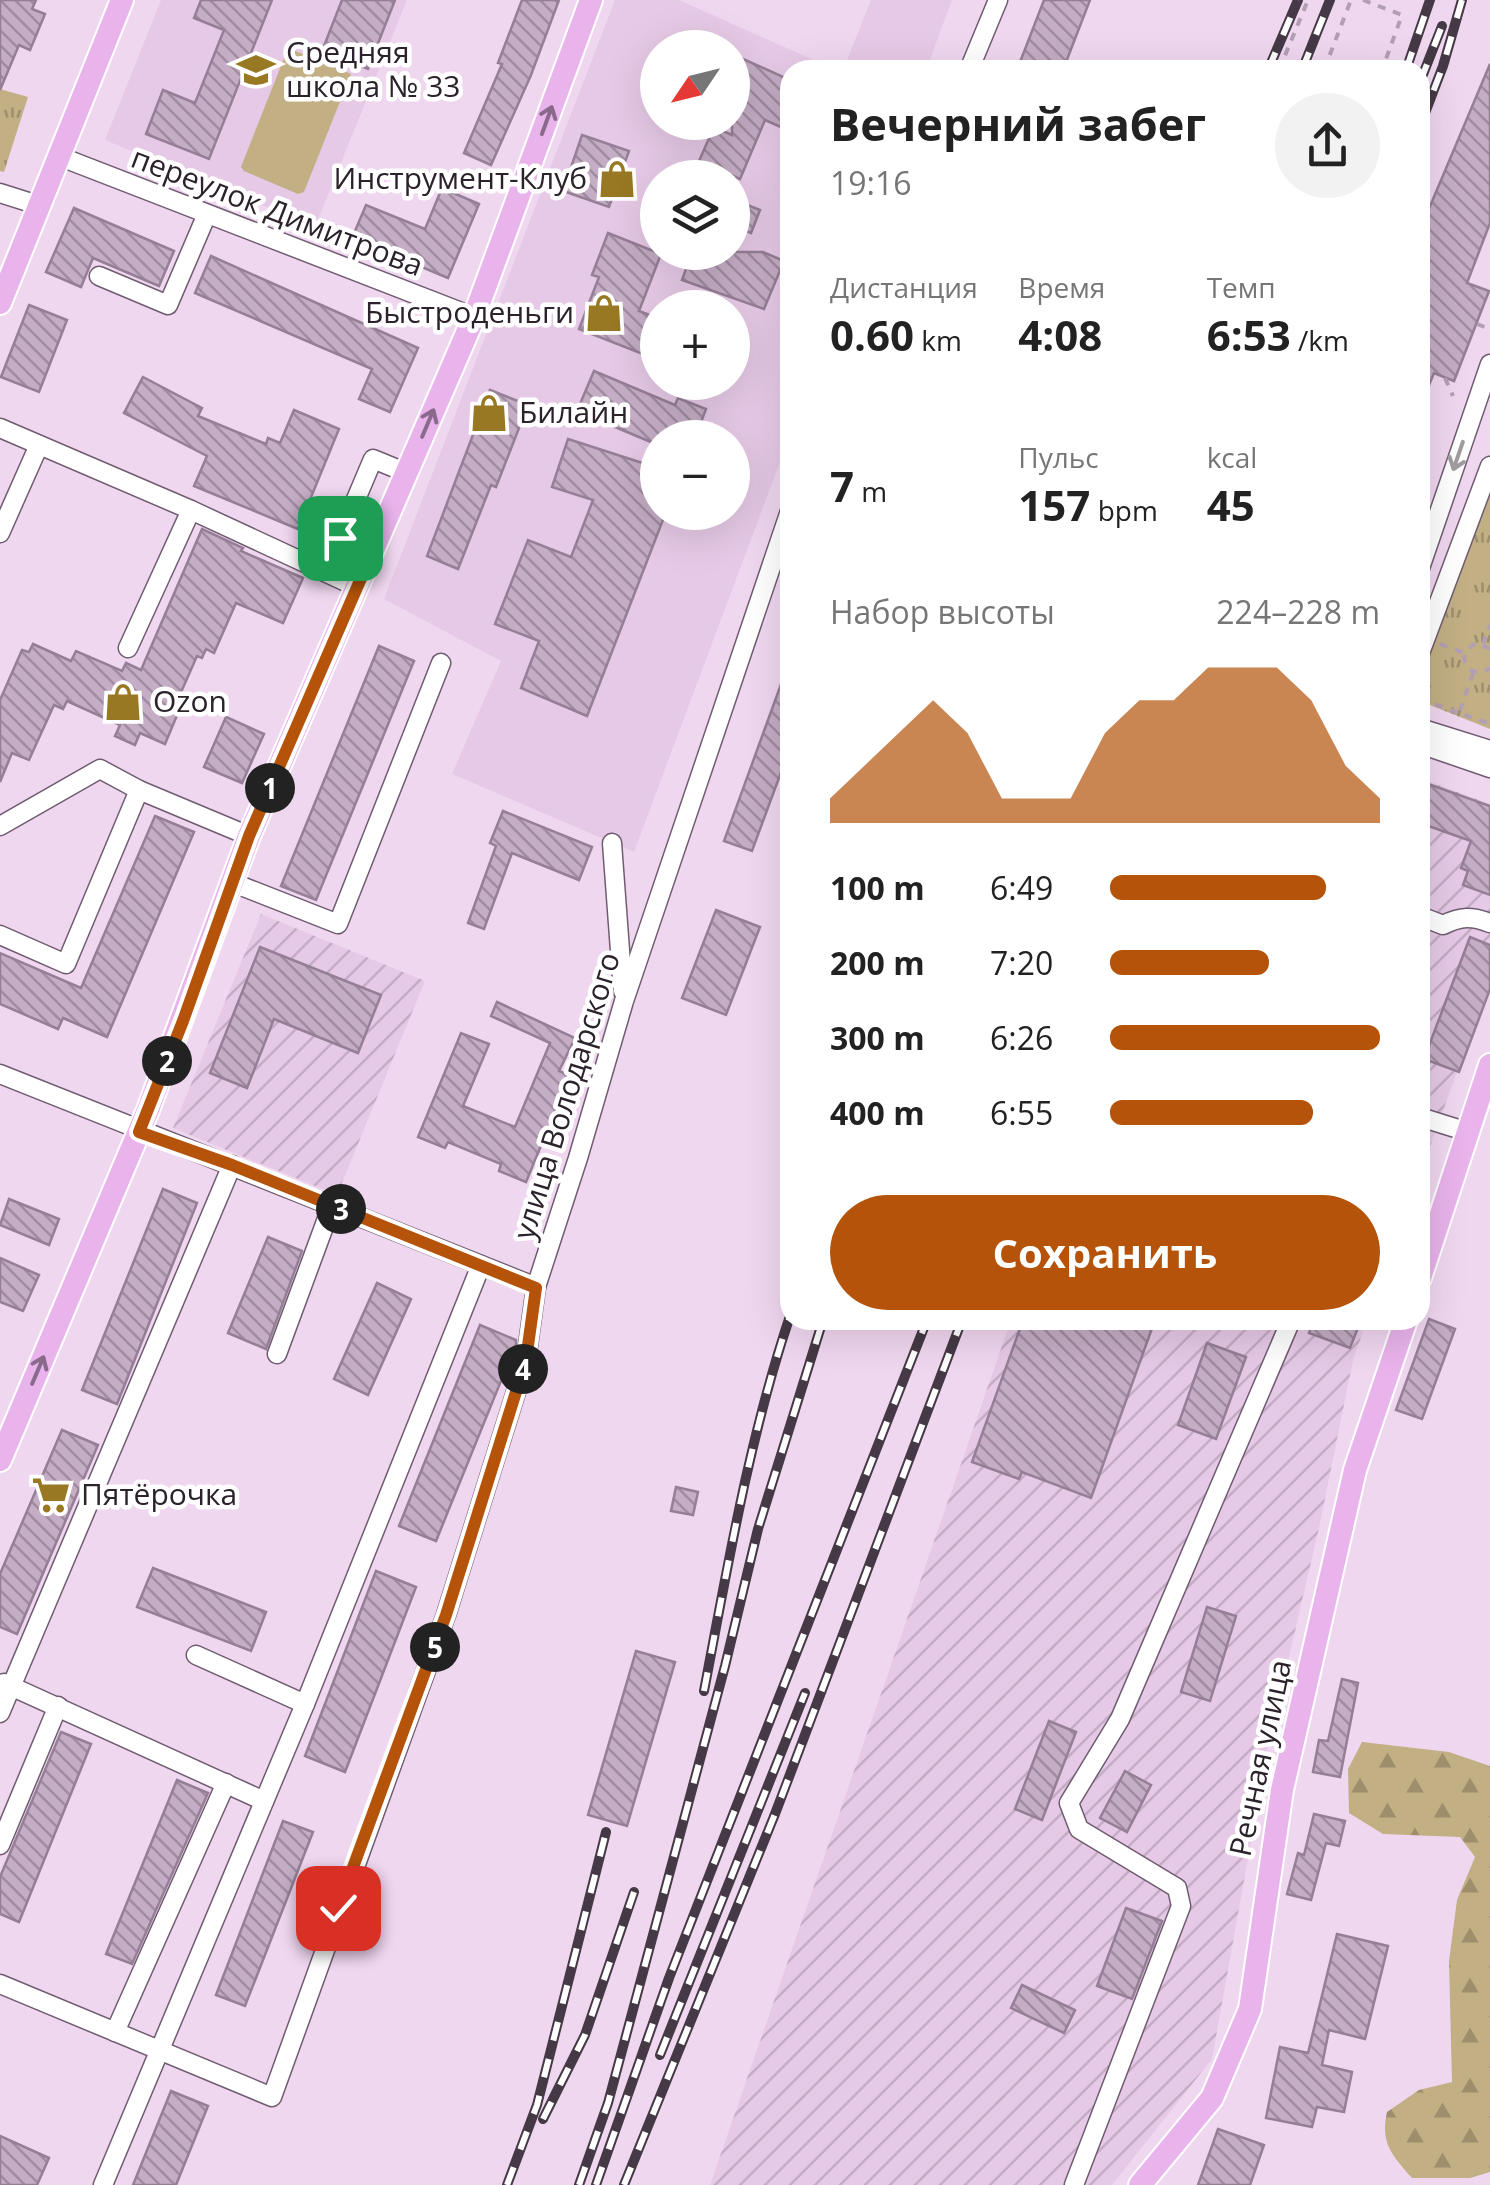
<!DOCTYPE html>
<html lang="ru">
<meta charset="utf-8">
<style>
:root{--surface:#fff;--page:#f2f2f2;--text:#222;--muted:#767676;--accent:#b45309}
body{margin:0;font-family:"Open Sans",sans-serif;background:var(--page);color:var(--text);height:100vh;display:flex;flex-direction:column;font-size:38px;white-space:nowrap}
*{box-sizing:border-box;margin:0}
p{font-size:32px;color:var(--muted)}
.icon{flex:none;width:55px;height:55px;fill:none;stroke:currentColor;stroke-width:2;stroke-linecap:round;stroke-linejoin:round}
.map{position:relative;flex:1;overflow:hidden}
.sheet{position:absolute;left:780px;top:60px;width:650px;height:1270px;display:flex;flex-direction:column;background:var(--surface);border-radius:30px;box-shadow:0 10px 40px #0002}
.sheet>*{flex:none}
.needle{width:65px;rotate:235deg}
.buttons{position:absolute;left:640px;top:30px;display:grid;gap:20px}
.buttons a{display:grid;place-items:center;width:110px;height:110px;border-radius:50%;background:var(--surface);box-shadow:0 10px 40px #0002;font-size:50px}
.pin{position:absolute;display:grid;place-items:center;width:85px;height:85px;color:#fff;margin:-42px;border-radius:20px;box-shadow:0 5px 15px #0006}
.km{position:absolute;width:50px;height:50px;margin:-25px;border-radius:50%;background:#222;color:#fff;font-size:28px;line-height:50px;text-align:center}
.round{display:grid;place-items:center;flex:none;width:105px;height:105px;border-radius:52px;background:var(--page)}
.headline{display:flex;align-items:center;justify-content:space-between;height:170px;padding:0 50px}
h1{font-size:45px;font-weight:700;line-height:75px}
.figures{display:grid;grid-template-columns:repeat(3,1fr);gap:15px;height:170px;padding:10px 50px}
.figures div{display:grid;align-content:center}
.figures b{font-size:42px;font-weight:700}
.figures small{font-size:28px;font-weight:400}
.figures p{font-size:28px}
.chart{height:280px;padding:20px 50px}
.chart p{display:flex;justify-content:space-between}
.chart svg{width:100%;height:180px;margin-top:10px;fill:var(--accent);opacity:.7}
.action{display:flex;gap:20px;margin-top:auto;padding:20px 50px}
.action a{flex:1;height:115px;border-radius:60px;background:var(--accent);color:#fff;font-size:40px;font-weight:700;line-height:115px;text-align:center}
ul{padding:0 50px;list-style:none;font-size:32px}
li{display:grid;grid-template-columns:160px 120px 1fr;align-items:center;height:75px}
li i{height:25px;border-radius:12px;background:var(--accent)}
.map>svg:first-child{display:block}
.built{fill:#e6c9e6;fill-rule:evenodd}
.industrial{fill:url(#industrial-furrows)}
.forest{fill:url(#forest-firs)}
.park{fill:url(#park-tufts)}
.garden{fill:#c2af84}
.building{fill:url(#building-back-hatch);stroke:#957f96;stroke-width:2.5}
.lines{fill:none;stroke-linecap:round;stroke-linejoin:round}
.minor-casing{stroke:#705c71;stroke-width:21}
.major-casing{stroke:#fff;stroke-width:26}
.path{stroke:#b39fb3;stroke-width:4;stroke-dasharray:8 8;stroke-linecap:butt}
.minor{stroke:#fff;stroke-width:18}
.major{stroke:#e9b3ec;stroke-width:22}
.rail-casing{stroke:#443944;stroke-width:10}
.rail{stroke:#fff;stroke-width:6;stroke-dasharray:19;stroke-linecap:butt}
.oneway{stroke:#8a6a8c}
.oneway2{stroke:#a09ca0}
.route-casing{stroke:#fff;stroke-width:20}
.route{stroke:#b45309;stroke-width:12}
.labels{text-anchor:middle;stroke-width:9;stroke-linejoin:round;paint-order:stroke}
.poi-label{font-size:30px;fill:#2b222b;stroke:#fff;text-anchor:start}
.street-label{font-size:30px;fill:#2b222b;stroke:#fff}
</style>
<div class="map">
<svg width="1490" height="2185" viewBox="0 0 1490 2185">
<defs>
<pattern id="industrial-furrows" width="10" height="10" patternUnits="userSpaceOnUse" patternTransform="scale(2.5)"><rect width="10" height="10" fill="#e6c9e6"/><path d="M-1 1l2-2M0 10L10 0M9 11l2-2" fill="none" stroke="#c5acc5"/></pattern>
<pattern id="forest-firs" width="22" height="20" patternUnits="userSpaceOnUse" patternTransform="scale(2.5)"><rect width="22" height="20" fill="#c2af84"/><path d="M5 1l3.5 6h-7zM16 11l3.5 6h-7z" fill="#9e8e6c"/></pattern>
<pattern id="park-tufts" width="24" height="20" patternUnits="userSpaceOnUse" patternTransform="scale(2.5)"><rect width="24" height="20" fill="#c2af84"/><path d="M3 7l-1-3M5 7V3M7 7l1-3M15 17l-1-3M17 17v-4M19 17l1-3" fill="none" stroke="#9e8e6c"/></pattern>
<pattern id="building-back-hatch" width="6" height="6" patternUnits="userSpaceOnUse" patternTransform="scale(2.5)"><rect width="6" height="6" fill="#c5adc5"/><path d="M-1 5l2 2M0 0l6 6M5-1l2 2" fill="none" stroke="#a08ca0"/></pattern>
</defs>
<rect width="100%" height="100%" fill="#f0d7f0"/>
<g class="built">
<path d="M 161,0 L 407,0 L 315,227 L 105,140 Z"/>
<path d="M 615,0 L 679,0 L 836,70 L 790,70 L 790,435 L 634,852 L 452,774 L 501,661 L 384,599 ZM 658,48 L 732,48 L 732,122 L 658,122 ZM 658,178 L 732,178 L 732,252 L 658,252 ZM 658,308 L 732,308 L 732,382 L 658,382 ZM 658,438 L 732,438 L 732,512 L 658,512 Z"/>
<path d="M 871,0 L 952,0 L 926,70 L 843,70 Z"/>
</g>
<g class="industrial">
<path d="M 1420,778 L 1490,804 L 1490,981 L 1420,1174 Z"/>
<path d="M 261,914 L 425,981 L 337,1195 L 173,1128 Z"/>
<path d="M 1011,1320 L 1367,1320 L 1353,1360 L 1319,1528 L 1268,1747 L 1212,2059 L 1112,2185 L 710,2185 Z"/>
</g>
<path class="forest" d="M 1362,1742 L 1449,1752 L 1490,1766 L 1490,2172 L 1470,2178 L 1412,2178 C 1392,2155 1380,2143 1387,2112 L 1419,2090 L 1452,2082 L 1449,1961 L 1457,1900 L 1475,1857 L 1460,1837 L 1383,1834 L 1349,1813 L 1348,1769 Z"/>
<g class="park">
<path d="M 0,89 L 28,97 L 4,172 L 0,171 Z"/>
<path d="M 1490,480 L 1490,729 L 1420,701 L 1420,680 Z"/>
</g>
<path class="garden" d="M 288,48 L 351,74 L 304,192 L 298,194 L 244,171 L 241,167 Z"/>
<g class="building">
<path d="M 0,0 L 36,0 L 32,9 L 45,14 L 30,50 L 19,45 L 0,90 Z"/>
<path d="M 201,0 L 272,0 L 209,159 L 146,134 L 163,90 L 195,103 L 224,30 L 194,18 Z"/>
<path d="M 342,0 L 395,0 L 368,69 L 322,51 Z"/>
<path d="M 522,0 L 559,0 L 531,75 L 491,165 L 464,153 L 502,64 L 498,63 Z"/>
<path d="M 1044,0 L 1090,0 L 1063,70 L 1017,70 Z"/>
<path d="M 732,54 L 790,80 L 790,131 L 765,120 L 740,179 L 699,161 L 714,127 L 732,135 Z"/>
<path d="M 1490,64 L 1490,223 L 1467,283 L 1489,291 L 1454,381 L 1434,373 L 1420,407 L 1420,230 Z"/>
<path d="M 582,135 L 629,151 L 609,207 L 563,191 Z"/>
<path d="M 442,188 L 479,204 L 448,278 L 352,238 L 366,205 L 425,229 Z"/>
<path d="M 732,199 L 760,210 L 751,233 L 732,225 Z"/>
<path d="M 74,208 L 174,251 L 159,286 L 93,258 L 81,287 L 46,272 Z"/>
<path d="M 608,233 L 661,254 L 639,311 L 658,318 L 658,360 L 579,329 L 599,277 L 592,275 Z"/>
<path d="M 692,252 L 763,252 L 784,261 L 764,309 L 682,280 Z"/>
<path d="M 211,256 L 418,348 L 390,412 L 359,399 L 372,369 L 195,293 Z"/>
<path d="M 29,305 L 67,320 L 39,392 L 1,377 Z"/>
<path d="M 594,371 L 675,405 L 678,398 L 706,409 L 695,438 L 658,438 L 658,445 L 577,411 Z"/>
<path d="M 143,377 L 202,408 L 198,416 L 266,444 L 268,438 L 280,443 L 294,410 L 339,429 L 298,529 L 194,486 L 207,456 L 124,413 Z"/>
<path d="M 490,390 L 528,405 L 496,487 L 491,485 L 458,569 L 427,556 Z"/>
<path d="M 568,439 L 658,468 L 658,512 L 666,512 L 587,716 L 521,688 L 539,641 L 495,624 L 528,540 L 571,557 L 593,500 L 552,487 Z"/>
<path d="M 202,529 L 243,548 L 241,551 L 303,578 L 283,623 L 236,603 L 214,653 L 206,649 L 202,658 L 197,656 L 178,699 L 183,701 L 165,744 L 140,733 L 135,745 L 115,736 L 120,725 L 67,701 L 63,709 L 54,705 L 29,760 L 12,753 L 0,782 L 0,700 L 22,650 L 29,652 L 33,644 L 71,661 L 76,651 L 122,671 L 126,663 L 141,670 Z"/>
<path d="M 379,646 L 414,661 L 316,900 L 281,886 Z"/>
<path d="M 788,665 L 790,748 L 752,851 L 724,841 Z"/>
<path d="M 226,717 L 264,734 L 242,783 L 204,767 Z"/>
<path d="M 1420,781 L 1490,806 L 1490,895 L 1463,885 L 1468,871 L 1461,868 L 1471,841 L 1420,823 Z"/>
<path d="M 503,811 L 592,847 L 579,880 L 512,853 L 484,929 L 468,923 L 496,846 L 490,843 Z"/>
<path d="M 155,816 L 194,832 L 107,1037 L 63,1018 L 58,1029 L 0,1004 L 0,953 L 81,988 Z"/>
<path d="M 716,910 L 760,927 L 726,1015 L 682,998 Z"/>
<path d="M 1470,937 L 1490,945 L 1490,989 L 1459,1072 L 1424,1059 Z"/>
<path d="M 260,947 L 381,995 L 358,1053 L 274,1019 L 247,1088 L 210,1073 Z"/>
<path d="M 497,1002 L 575,1038 L 559,1071 L 570,1075 L 526,1182 L 499,1171 L 501,1164 L 448,1142 L 445,1148 L 418,1137 L 461,1033 L 489,1044 L 463,1106 L 515,1127 L 550,1043 L 491,1016 Z"/>
<path d="M 163,1189 L 197,1203 L 117,1404 L 82,1390 Z"/>
<path d="M 9,1199 L 59,1219 L 49,1245 L 0,1225 Z"/>
<path d="M 268,1237 L 302,1251 L 266,1349 L 228,1333 Z"/>
<path d="M 0,1258 L 39,1275 L 23,1311 L 0,1302 Z"/>
<path d="M 377,1283 L 411,1299 L 368,1395 L 334,1379 Z"/>
<path d="M 1429,1319 L 1455,1329 L 1422,1419 L 1396,1410 Z"/>
<path d="M 1023,1320 L 1155,1320 L 1091,1498 L 1022,1472 L 1019,1479 L 972,1462 Z"/>
<path d="M 1314,1320 L 1361,1320 L 1350,1348 L 1309,1333 Z"/>
<path d="M 480,1325 L 516,1340 L 516,1344 L 436,1541 L 399,1526 Z"/>
<path d="M 1207,1343 L 1246,1357 L 1216,1439 L 1178,1425 Z"/>
<path d="M 62,1430 L 98,1445 L 17,1634 L 0,1627 L 0,1574 Z"/>
<path d="M 676,1487 L 698,1492 L 693,1515 L 671,1511 Z"/>
<path d="M 153,1568 L 266,1612 L 251,1651 L 137,1607 Z"/>
<path d="M 376,1571 L 416,1587 L 345,1772 L 305,1756 Z"/>
<path d="M 1207,1607 L 1236,1616 L 1210,1701 L 1181,1692 Z"/>
<path d="M 636,1651 L 675,1662 L 627,1826 L 588,1815 Z"/>
<path d="M 1342,1679 L 1358,1683 L 1340,1777 L 1313,1772 L 1319,1740 L 1328,1741 Z"/>
<path d="M 1049,1721 L 1076,1732 L 1042,1820 L 1015,1809 Z"/>
<path d="M 61,1732 L 91,1744 L 19,1922 L 0,1914 L 0,1877 Z"/>
<path d="M 1125,1771 L 1151,1785 L 1127,1832 L 1100,1818 Z"/>
<path d="M 177,1780 L 208,1793 L 132,1964 L 106,1954 Z"/>
<path d="M 1314,1814 L 1345,1821 L 1339,1846 L 1326,1843 L 1311,1900 L 1287,1894 L 1298,1853 L 1304,1855 Z"/>
<path d="M 283,1821 L 313,1832 L 245,2006 L 216,1995 Z"/>
<path d="M 1126,1908 L 1162,1921 L 1132,1999 L 1097,1986 Z"/>
<path d="M 1337,1934 L 1388,1946 L 1365,2039 L 1329,2030 L 1322,2065 L 1352,2072 L 1344,2112 L 1317,2107 L 1312,2127 L 1266,2118 L 1280,2047 L 1308,2053 Z"/>
<path d="M 1022,1985 L 1075,2010 L 1064,2033 L 1011,2008 Z"/>
<path d="M 171,2091 L 208,2106 L 176,2185 L 133,2185 Z"/>
<path d="M 1218,2129 L 1264,2145 L 1250,2185 L 1198,2185 Z"/>
<path d="M 0,2136 L 49,2158 L 37,2185 L 0,2185 Z"/>
</g>
<g class="lines">
<g class="minor-casing">
<g id="minor">
<path d="M 969,70 L 998,0"/>
<path d="M 61,157 L 474,317"/>
<path d="M 0,193 L 41,206"/>
<path d="M 99,276 L 168,305 L 207,214"/>
<path d="M 0,428 L 191,510 L 357,587"/>
<path d="M 0,533 L 39,445"/>
<path d="M 372,553 L 340,537 L 373,459 L 407,473"/>
<path d="M 1420,568 L 1490,364"/>
<path d="M 128,648 L 191,510"/>
<path d="M 1420,653 L 1490,466"/>
<path d="M 1420,728 L 1490,750"/>
<path d="M 1420,744 L 1490,768"/>
<path d="M 0,826 L 100,769 L 139,790 L 249,836"/>
<path d="M 612,843 L 623,991"/>
<path d="M 231,882 L 338,924 L 441,663"/>
<path d="M 1420,916 L 1443,925 C 1461,916 1472,916 1490,923"/>
<path d="M 0,935 L 66,964 L 139,790"/>
<path d="M 0,1074 L 536,1287"/>
<path d="M 1420,1117 L 1468,1132"/>
<path d="M 277,1354 L 332,1205"/>
<path d="M 196,1655 L 305,1704"/>
<path d="M 4,1683 L 264,1801"/>
<path d="M 0,1713 L 232,1165"/>
<path d="M 0,1845 L 58,1706"/>
<path d="M 0,1984 L 272,2097 L 446,1615 L 526,1360 L 536,1287 L 578,1158 L 624,1001 L 790,511"/>
<path d="M 115,2032 L 226,1783"/>
<path d="M 103,2185 L 305,1704 L 481,1265"/>
<path d="M 1074,2185 L 1181,1906 L 1177,1888 L 1079,1829 L 1069,1803 L 1120,1719 L 1291,1320"/>
</g>
</g>
<g class="major-casing">
<g id="major">
<path d="M 0,303 L 122,0"/>
<path d="M 1420,1278 L 1490,1065"/>
<path d="M 0,1460 L 148,1110 L 249,836 L 474,317 L 591,0"/>
<path d="M 1140,2185 L 1212,2098 L 1250,2009 L 1282,1790 L 1355,1470 L 1406,1320"/>
</g>
</g>
<g class="path">
<path d="M 1363,0 L 1402,15 L 1382,70"/>
<path d="M 1279,70 L 1308,0"/>
<path d="M 1324,70 L 1351,0"/>
<path d="M 1477,324 L 1487,328"/>
<path d="M 1445,378 L 1453,396"/>
<path d="M 1440,644 L 1464,653"/>
<path d="M 1483,644 L 1490,625"/>
<path d="M 1490,649 L 1477,643 C 1452,653 1468,683 1490,668"/>
<path d="M 1473,673 L 1459,713 L 1490,724"/>
<path d="M 1420,690 L 1427,670"/>
<path d="M 1420,699 L 1459,713"/>
</g>
<use href="#minor" class="minor"/>
<use href="#major" class="major"/>
<g class="rail-casing">
<g id="rail">
<path d="M 1268,70 L 1298,0"/>
<path d="M 1302,70 L 1330,0"/>
<path d="M 1406,70 L 1430,0"/>
<path d="M 1420,82 L 1442,26"/>
<path d="M 1420,126 L 1443,66 L 1462,0"/>
<path d="M 704,1691 C 728,1565 749,1438 790,1316"/>
<path d="M 660,2055 L 805,1693"/>
<path d="M 543,2119 L 585,2035 L 634,1892"/>
<path d="M 507,2185 L 537,2105 L 606,1832"/>
<path d="M 579,2185 L 608,2103 L 725,1666 L 758,1529 L 823,1320"/>
<path d="M 596,2185 L 669,1978 L 927,1320"/>
<path d="M 624,2185 L 775,1814 L 962,1320"/>
</g>
</g>
<use href="#rail" class="rail"/>
</g>
<defs><path id="oneway-shaft" d="M-6 0H5M1.5-3L5.5 0L1.5 3" fill="none" stroke-width="1.6" stroke-linecap="round" stroke-linejoin="round" transform="scale(2.5)"/></defs>
<g class="oneway">
<use href="#oneway-shaft" transform="translate(547 120) rotate(-70)"/>
<use href="#oneway-shaft" transform="translate(428 423) rotate(-67)"/>
<use href="#oneway-shaft" transform="translate(38 1370) rotate(-67)"/>
</g>
<use class="oneway2" href="#oneway-shaft" transform="translate(1458 456) rotate(109)"/>
<g class="lines">
<g class="route-casing">
<path id="route" d="M 338,1908 L 446,1615 L 526,1360 L 536,1288 L 232,1165 L 139,1132 L 183,1021 L 249,836 L 372,553 L 340,538"/>
</g>
<use href="#route" class="route"/>
</g>
<defs>
<g id="school-bare" transform="scale(3)"><path d="M0-5L7-2L0 1L-7-2ZM-4 1L0 2.5L4 1V4Q0 6-4 4Z" fill="#987822" stroke="#fff" stroke-width="2.5" paint-order="stroke"/></g>
<g id="shop-bare" transform="scale(3)"><path d="M-5-2.5h2.3a2.7 3.5 0 0 1 5.4 0H5L5.5 6h-11ZM-1.5-2.5h3a1.5 2.3 0 0 0-3 0Z" fill="#987822" stroke="#fff" stroke-width="2.5" paint-order="stroke"/></g>
<g id="supermarket-bare" transform="scale(3)"><path d="M-6-5.5h2.5l.6 2H6L4.5 2H-2.5L-4.4-4H-6ZM-1.5 3.2a1.3 1.3 0 1 0 .1 0ZM3 3.2a1.3 1.3 0 1 0 .1 0Z" fill="#987822" stroke="#fff" stroke-width="2.5" paint-order="stroke"/></g>
</defs>
<g fill-rule="evenodd">
<use href="#school-bare" x="256" y="70"/>
<use href="#shop-bare" x="617" y="179"/>
<use href="#shop-bare" x="604" y="313"/>
<use href="#shop-bare" x="489" y="413"/>
<use href="#shop-bare" x="123" y="702"/>
<use href="#supermarket-bare" x="51" y="1495"/>
</g>
<g class="labels">
<g class="poi-label">
<text x="286" y="63">Средняя<tspan x="286" dy="34">школа № 33</tspan></text>
<text x="587" y="189" text-anchor="end">Инструмент-Клуб</text>
<text x="574" y="323" text-anchor="end">Быстроденьги</text>
<text x="519" y="423">Билайн</text>
<text x="153" y="712">Ozon</text>
<text x="81" y="1505">Пятёрочка</text>
</g>
<g class="street-label">
<text transform="translate(277 212) rotate(21)" y="10">переулок Димитрова</text>
<text transform="translate(567 1096) rotate(-73)" y="10">улица Володарского</text>
<text transform="translate(1261 1758) rotate(-78)" y="10">Речная улица</text>
</g>
</g>
</svg>
<div class="buttons">
<a><svg class="needle" viewBox="-14 -14 28 28"><path d="M0-13l5 13h-10z" fill="#e53935"/><path d="M0 13l5-13h-10z" fill="#767676"/></svg></a>
<a><svg class="icon" aria-label="layers" viewBox="0 0 24 24"><path d="M12 4l9 5-9 5-9-5zM3 14l9 5 9-5"/></svg></a>
<a>+</a>
<a>−</a>
</div>
<div class="pin" style="left:340px;top:538px;background:#1e9e55"><svg class="icon" aria-label="arrive" viewBox="0 0 24 24"><path d="M6 21V4h12l-3 4 3 4H6"/></svg></div>
<div class="pin" style="left:338px;top:1908px;background:#d93025"><svg class="icon" aria-label="check" viewBox="0 0 24 24"><path d="M5 12l5 5 9-10"/></svg></div>
<b class="km" style="left:270px;top:788px">1</b>
<b class="km" style="left:167px;top:1061px">2</b>
<b class="km" style="left:341px;top:1209px">3</b>
<b class="km" style="left:523px;top:1369px">4</b>
<b class="km" style="left:435px;top:1647px">5</b>
<section class="sheet">
<div class="headline"><div><h1>Вечерний забег</h1><p>19:16</p></div><a class="round"><svg class="icon" aria-label="share" viewBox="0 0 24 24"><path d="M12 15V3M7 8l5-5 5 5M5 13v7h14v-7"/></svg></a></div>
<div class="figures">
<div><p>Дистанция</p><b>0.60<small> km</small></b></div>
<div><p>Время</p><b>4:08</b></div>
<div><p>Темп</p><b>6:53<small> /km</small></b></div>
</div>
<div class="figures">
<div><b>7<small> m</small></b></div>
<div><p>Пульс</p><b>157<small> bpm</small></b></div>
<div><p>kcal</p><b>45</b></div>
</div>
<div class="chart"><p><span>Набор высоты</span>224–228 m</p>
<svg viewBox="0 0 160 44" preserveAspectRatio="none"><path d="M0 44V38L10 30L20 22L30 14L40 22L50 38L60 38L70 38L80 22L90 14L100 14L110 6L120 6L130 6L140 14L150 30L160 38V44z"/></svg>
</div>
<ul>
<li><b>100 m</b>6:49<i style="width:80%"></i></li>
<li><b>200 m</b>7:20<i style="width:59%"></i></li>
<li><b>300 m</b>6:26<i style="width:100%"></i></li>
<li><b>400 m</b>6:55<i style="width:75%"></i></li>
</ul>
<div class="action"><a>Сохранить</a></div>
</section>
</div>
